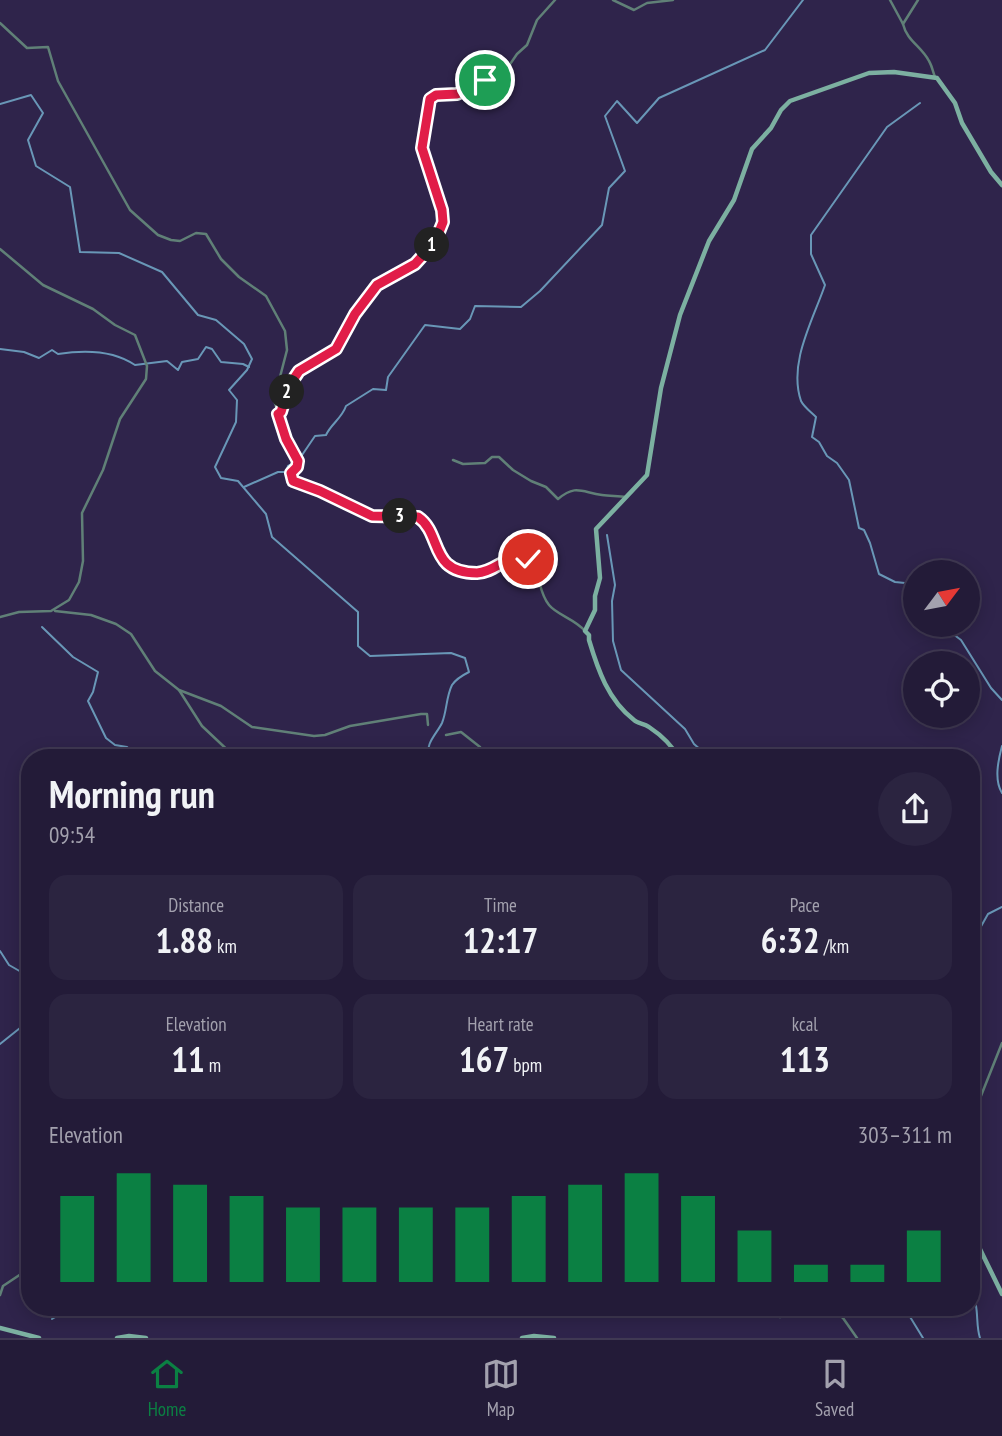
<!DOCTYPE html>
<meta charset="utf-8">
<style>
:root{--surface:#231b38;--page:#2b2440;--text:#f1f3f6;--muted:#a3a1ae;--line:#403953;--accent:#0b8043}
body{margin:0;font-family:"PT Sans Narrow",sans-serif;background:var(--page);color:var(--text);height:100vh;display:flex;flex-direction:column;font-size:26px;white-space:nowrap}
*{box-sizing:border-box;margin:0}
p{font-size:23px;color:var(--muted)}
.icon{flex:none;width:38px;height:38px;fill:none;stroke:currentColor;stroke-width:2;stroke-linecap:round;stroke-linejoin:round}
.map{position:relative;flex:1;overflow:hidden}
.details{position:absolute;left:21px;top:749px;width:959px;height:567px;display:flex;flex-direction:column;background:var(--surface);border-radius:28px;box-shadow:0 4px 18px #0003,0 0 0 2px var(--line)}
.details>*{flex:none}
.needle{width:46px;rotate:58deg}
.tools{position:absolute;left:903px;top:560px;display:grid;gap:14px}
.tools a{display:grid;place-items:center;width:77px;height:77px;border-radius:50%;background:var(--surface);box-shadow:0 4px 18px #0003,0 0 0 2px var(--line);font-size:35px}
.pin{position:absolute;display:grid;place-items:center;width:60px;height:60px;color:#fff;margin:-30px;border:4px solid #fff;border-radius:50%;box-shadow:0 2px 7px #0007}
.km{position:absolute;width:35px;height:35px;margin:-18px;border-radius:50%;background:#222;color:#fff;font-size:19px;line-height:35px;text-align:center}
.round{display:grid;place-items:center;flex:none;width:74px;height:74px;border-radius:37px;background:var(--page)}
.headline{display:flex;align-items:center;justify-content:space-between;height:119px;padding:0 28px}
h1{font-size:38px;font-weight:700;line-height:52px}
.figures{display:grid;grid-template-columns:repeat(3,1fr);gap:10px;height:119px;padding:7px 28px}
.figures div{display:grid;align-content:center;border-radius:18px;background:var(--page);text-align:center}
.figures b{font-size:35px;font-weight:700}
.figures small{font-size:19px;font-weight:400}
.figures p{font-size:19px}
.chart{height:196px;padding:14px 28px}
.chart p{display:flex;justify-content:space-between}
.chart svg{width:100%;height:126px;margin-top:7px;stroke:var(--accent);stroke-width:6}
.tabs{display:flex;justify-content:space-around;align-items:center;height:98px;border-top:2px solid var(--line);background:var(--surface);font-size:19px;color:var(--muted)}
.tabs a{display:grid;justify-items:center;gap:4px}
.tabs .current{color:var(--accent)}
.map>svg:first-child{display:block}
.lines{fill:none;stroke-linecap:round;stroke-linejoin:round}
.stream{stroke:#6997b7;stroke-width:2}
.street{stroke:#608077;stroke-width:2.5}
.secondary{stroke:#7cb0a1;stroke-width:4.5}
.route-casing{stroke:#fff;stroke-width:14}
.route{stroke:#e11d48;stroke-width:9}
</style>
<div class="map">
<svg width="1002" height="1338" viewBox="0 0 1002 1338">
<rect width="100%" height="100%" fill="#2f244b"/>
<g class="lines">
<g class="stream">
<path d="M 0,104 L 31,95 L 43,113 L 28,140 L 36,166 L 70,187 L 80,252 L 119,253 L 162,272 L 198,315 L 216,320 L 244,344 L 252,359 L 247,370 L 229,390 L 237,400 L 236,422 L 215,467 L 221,478 L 238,481 L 266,514 L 272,537 L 358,612 L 358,646 L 370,656 L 451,653 L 465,658 L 469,672 C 463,675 456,679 452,685 C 446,697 447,711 442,723 C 436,735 425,743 429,758"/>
<path d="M 0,349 L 24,352 L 39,358 L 52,350 L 58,354 C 83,350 113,350 135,365 L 167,361 L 178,370 L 182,362 L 198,359 L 206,347 L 212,349 L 221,362 L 243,364 L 249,367"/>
<path d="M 244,487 L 278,472 L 286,472 L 288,466 L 298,461 L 315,436 L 326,435 C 331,424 342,418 346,406 L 373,389 L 386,390 L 388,377 L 425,325 L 460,329 L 470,319 L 475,306 L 521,307 L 540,291 L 602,225 L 609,188 L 625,171 L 605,116 L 617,101 L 637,123 L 659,98 L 765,50 L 803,0"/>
<path d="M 607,535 L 615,585 L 612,601 L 613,641 L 621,670 L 685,729 L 694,744 L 710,758"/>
<path d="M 915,584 L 895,582 L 879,574 L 870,543 L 864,530 L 859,528 L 849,480 L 837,463 L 827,456 L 819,442 L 812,437 L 816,417 C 811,412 804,407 801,401 C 788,363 813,320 825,285 L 811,254 L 811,235 L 887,127 L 920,103"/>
<path d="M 941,625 L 961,640 L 991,688 L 1002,700"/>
<path d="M 42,627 L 73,657 L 98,672 L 93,692 L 88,701 L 106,738 L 115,745 L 127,747 L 138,758"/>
<path d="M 1002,746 C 998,761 994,780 1002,793"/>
<path d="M 971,934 L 979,930 L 988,914 L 1002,907"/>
<path d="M 0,951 L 9,965 L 30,977"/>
<path d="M 0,1044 L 30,1020"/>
<path d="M 971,1250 L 975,1259 L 971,1268"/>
<path d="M 971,1293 C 980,1306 975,1323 980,1338"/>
<path d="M 373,1307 L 402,1310 L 407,1316 L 417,1307"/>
<path d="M 904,1307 L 923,1338"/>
<path d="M 52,1319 L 72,1307"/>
</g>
<g class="street">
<path d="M 613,0 L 634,10 L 647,3 L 673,0"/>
<path d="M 890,0 L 903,24"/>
<path d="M 918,0 L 903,24 C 907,41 921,46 929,61 C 932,66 933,72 935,77"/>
<path d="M 0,23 L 27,48 L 48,47 L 58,81 L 130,210 L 158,235 L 171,240 L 180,241 L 196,233 L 206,234 L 221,259 L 239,277 L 266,296 L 285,331 L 287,350 L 274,400 L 286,439 L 298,461 L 297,467 L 291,473 L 293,481 L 320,491 L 372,516 L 418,517 C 443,534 429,573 477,573 C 497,572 507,551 528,559 C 542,574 537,590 549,605 C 557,615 575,619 585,631"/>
<path d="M 0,249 L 43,285 L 93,309 L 115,325 L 135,335 L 147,366 L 146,379 L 120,419 L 103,470 L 82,513 L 83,561 L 79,582 L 69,600 L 51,611 L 19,612 L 0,617"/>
<path d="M 278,414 L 289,386 L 299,371 L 336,349 L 355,314 L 378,285 L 415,264 L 438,236 L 443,222 L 442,210 L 422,148 L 430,99 L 436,95 L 457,94 L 481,81 L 499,77 L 504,73 L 517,54 L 527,45 L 537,20 L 555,0"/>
<path d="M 453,460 L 463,464 L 485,463 L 492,457 L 499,457 L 513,470 L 531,481 L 546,487 L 558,499 C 576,484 581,492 602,495 C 610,496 618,496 626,497"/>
<path d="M 55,611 L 91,615 L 116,624 L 131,634 L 155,671 L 179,690 L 221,706 L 252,727 L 314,736 L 325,735 L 350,726 L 421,714 L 427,714 L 428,725"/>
<path d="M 179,690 L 202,726 L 236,758"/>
<path d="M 446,735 L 461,732 L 480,747 L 482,758"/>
<path d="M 971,1131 L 973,1116 L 1002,1043"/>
<path d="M 971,1220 L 978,1245"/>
<path d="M 0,1295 L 3,1286 L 30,1268"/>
<path d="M 768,1307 L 771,1313 L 780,1317 L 807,1307"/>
<path d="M 828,1307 L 843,1318 L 857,1338"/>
</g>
<g class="secondary">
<path d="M 679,758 C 672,745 661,735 649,727 C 644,723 638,724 634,720 C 608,700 598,670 589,640 L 589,635 L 585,631 L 595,610 L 595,596 L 600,578 L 596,529 L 647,475 L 661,388 L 680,315 L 709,241 L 734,200 L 752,149 L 771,128 L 781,110 L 790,101 L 869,73 L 894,72 L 937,78 L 955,103 L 962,123 L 991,172 L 1002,185"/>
<path d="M 971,1242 L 978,1245 L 1002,1294"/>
<path d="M 0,1328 L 39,1338"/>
<path d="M 117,1338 L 129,1336 L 146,1338"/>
<path d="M 522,1338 L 534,1336 L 554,1338"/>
</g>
</g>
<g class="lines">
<g class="route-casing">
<path id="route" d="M 485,80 L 457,94 L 436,95 L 430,99 L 422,148 L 442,210 L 443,222 L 435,242 L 415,264 L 377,285 L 355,314 L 336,349 L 299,371 L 289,386 L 281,412 L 278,414 L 286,439 L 298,461 L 297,467 L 291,473 L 293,481 L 320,491 L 372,516 L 418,517 C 443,534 428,573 477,573 C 497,572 507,552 528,559"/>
</g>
<use href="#route" class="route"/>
</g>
</svg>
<div class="tools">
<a><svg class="needle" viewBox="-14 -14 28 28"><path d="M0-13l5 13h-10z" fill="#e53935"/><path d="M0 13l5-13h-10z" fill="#a3a1ae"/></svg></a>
<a><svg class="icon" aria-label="locate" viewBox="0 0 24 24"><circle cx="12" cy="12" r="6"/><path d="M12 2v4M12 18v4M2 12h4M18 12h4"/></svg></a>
</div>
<div class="pin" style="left:485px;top:80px;background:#1e9e55"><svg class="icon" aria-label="arrive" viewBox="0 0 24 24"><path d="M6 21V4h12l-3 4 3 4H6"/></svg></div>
<div class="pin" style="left:528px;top:559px;background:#d93025"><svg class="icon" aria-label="check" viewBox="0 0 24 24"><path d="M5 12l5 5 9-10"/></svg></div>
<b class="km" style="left:432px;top:245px">1</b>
<b class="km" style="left:287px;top:392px">2</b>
<b class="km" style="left:400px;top:516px">3</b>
<section class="details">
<div class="headline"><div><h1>Morning run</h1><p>09:54</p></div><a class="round"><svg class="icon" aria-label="share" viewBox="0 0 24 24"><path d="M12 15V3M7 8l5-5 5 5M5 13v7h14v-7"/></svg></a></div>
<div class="figures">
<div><p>Distance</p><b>1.88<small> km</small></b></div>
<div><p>Time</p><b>12:17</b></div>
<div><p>Pace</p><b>6:32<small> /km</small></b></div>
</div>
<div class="figures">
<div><p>Elevation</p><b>11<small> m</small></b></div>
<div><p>Heart rate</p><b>167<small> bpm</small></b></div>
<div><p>kcal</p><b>113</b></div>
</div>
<div class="chart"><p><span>Elevation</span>303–311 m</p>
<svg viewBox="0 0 160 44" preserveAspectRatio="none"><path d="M5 44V14M15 44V6M25 44V10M35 44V14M45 44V18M55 44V18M65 44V18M75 44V18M85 44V14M95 44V10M105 44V6M115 44V14M125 44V26M135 44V38M145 44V38M155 44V26"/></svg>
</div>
</section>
</div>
<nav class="tabs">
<a class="current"><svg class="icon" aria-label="home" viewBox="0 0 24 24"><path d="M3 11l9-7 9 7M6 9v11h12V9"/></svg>Home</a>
<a><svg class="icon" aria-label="map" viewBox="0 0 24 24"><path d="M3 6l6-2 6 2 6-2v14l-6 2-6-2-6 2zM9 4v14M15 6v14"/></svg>Map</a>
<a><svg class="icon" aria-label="saved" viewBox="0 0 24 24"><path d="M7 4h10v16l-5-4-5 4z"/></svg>Saved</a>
</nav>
